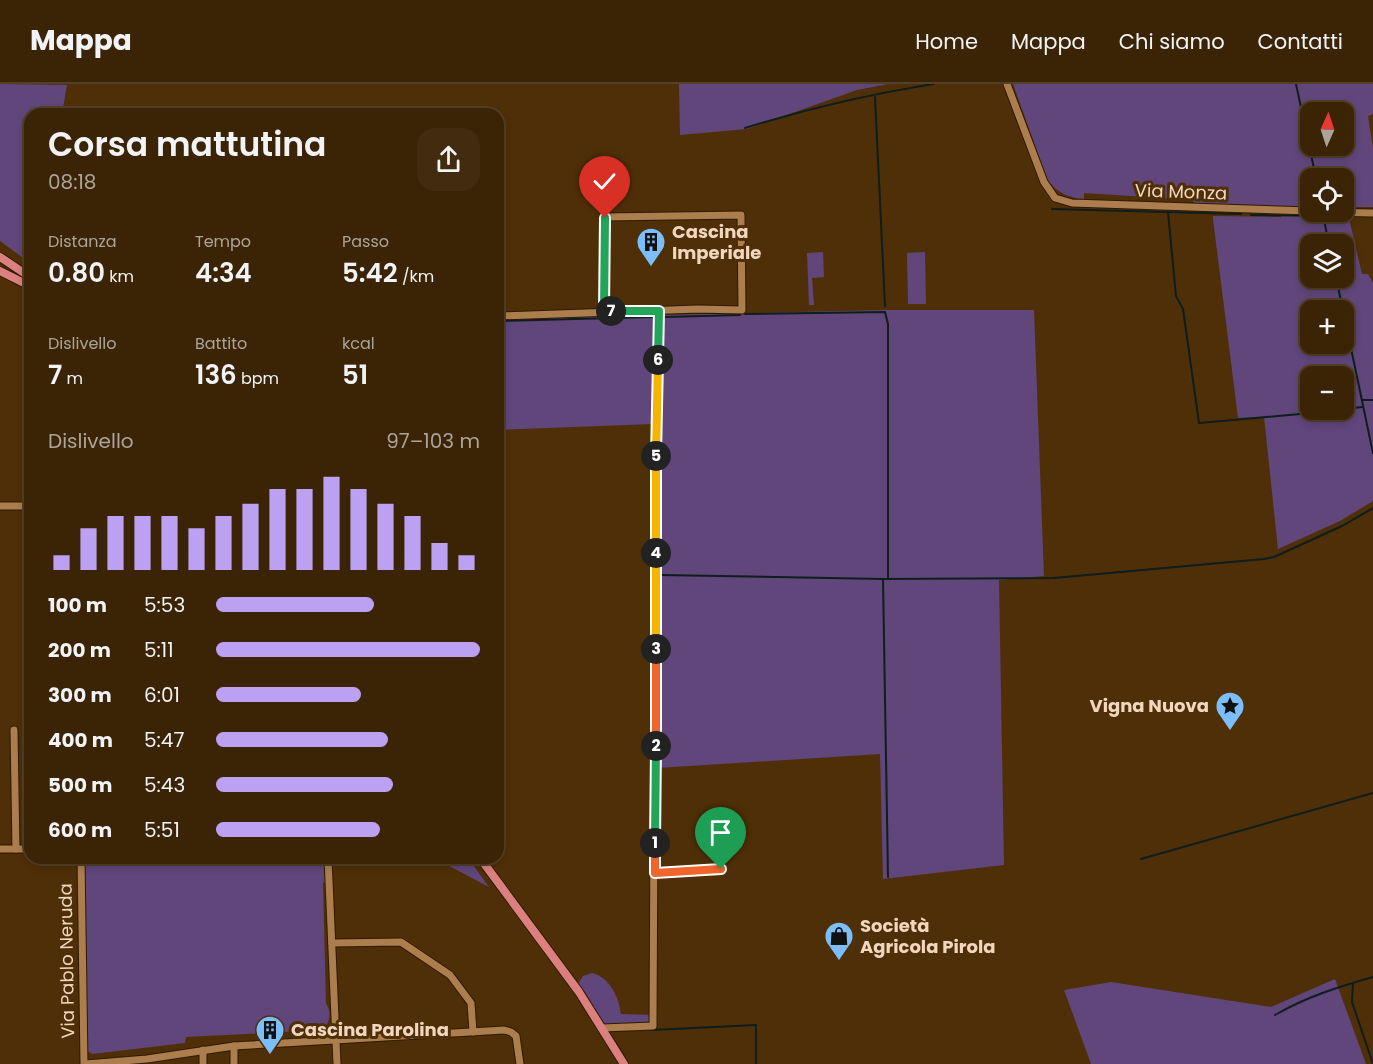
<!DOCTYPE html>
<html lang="it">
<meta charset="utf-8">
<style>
:root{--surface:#3b2305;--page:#422b0f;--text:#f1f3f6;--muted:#aca49a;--line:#544027;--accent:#bca0f2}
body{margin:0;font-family:Poppins,sans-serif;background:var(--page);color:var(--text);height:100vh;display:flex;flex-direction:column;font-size:22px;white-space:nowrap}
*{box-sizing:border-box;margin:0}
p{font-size:20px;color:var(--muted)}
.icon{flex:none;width:33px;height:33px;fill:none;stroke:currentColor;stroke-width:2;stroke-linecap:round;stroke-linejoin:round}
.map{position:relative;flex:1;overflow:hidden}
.sheet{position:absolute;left:24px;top:24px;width:480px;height:756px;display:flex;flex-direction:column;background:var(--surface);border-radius:18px;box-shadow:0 3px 9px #0003,0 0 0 2px var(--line)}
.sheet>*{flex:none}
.needle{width:39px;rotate:3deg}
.controls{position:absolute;left:1300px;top:18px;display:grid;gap:12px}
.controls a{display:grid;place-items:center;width:54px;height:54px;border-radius:12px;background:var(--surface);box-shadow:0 3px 9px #0003,0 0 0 2px var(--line);font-size:30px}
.pin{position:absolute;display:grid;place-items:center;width:51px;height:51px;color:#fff;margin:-62px -26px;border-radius:50% 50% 50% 0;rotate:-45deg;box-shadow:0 0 6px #0007}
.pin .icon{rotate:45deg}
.km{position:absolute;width:30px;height:30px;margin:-15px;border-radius:50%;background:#222;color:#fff;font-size:16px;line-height:30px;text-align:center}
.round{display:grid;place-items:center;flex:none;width:63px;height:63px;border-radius:18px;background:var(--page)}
.summary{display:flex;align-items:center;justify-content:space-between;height:102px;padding:0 24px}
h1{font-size:33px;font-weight:600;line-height:45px}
.figures{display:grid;grid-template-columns:repeat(3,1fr);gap:9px;height:102px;padding:6px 24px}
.figures div{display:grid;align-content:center}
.figures b{font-size:26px;font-weight:600}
.figures small{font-size:16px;font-weight:400}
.figures p{font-size:16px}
.chart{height:168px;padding:12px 24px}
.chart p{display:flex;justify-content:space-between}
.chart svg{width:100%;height:108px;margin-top:6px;stroke:var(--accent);stroke-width:6}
ul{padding:0 24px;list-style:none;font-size:20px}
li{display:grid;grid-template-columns:96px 72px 1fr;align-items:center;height:45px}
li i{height:15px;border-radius:8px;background:var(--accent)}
header{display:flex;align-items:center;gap:36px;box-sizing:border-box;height:84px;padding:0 30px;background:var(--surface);border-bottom:2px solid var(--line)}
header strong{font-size:28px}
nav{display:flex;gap:33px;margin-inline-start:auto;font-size:21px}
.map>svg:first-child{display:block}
.green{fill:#60467a;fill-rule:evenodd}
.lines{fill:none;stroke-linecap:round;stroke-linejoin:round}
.stream{stroke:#0e1e1c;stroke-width:2}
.minor-casing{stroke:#2f1901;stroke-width:9}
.major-casing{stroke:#2f1901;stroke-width:10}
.minor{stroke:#ac7e4e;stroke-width:7}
.major{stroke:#dc807f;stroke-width:8}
.split-1-casing{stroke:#fff;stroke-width:12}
.split-2-casing{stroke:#fff;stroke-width:12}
.split-3-casing{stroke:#fff;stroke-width:12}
.split-4-casing{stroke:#fff;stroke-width:12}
.split-5-casing{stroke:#fff;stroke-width:12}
.split-6-casing{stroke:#fff;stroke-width:12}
.split-7-casing{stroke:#fff;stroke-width:12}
.split-8-casing{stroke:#fff;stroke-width:12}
.split-1{stroke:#f0652b;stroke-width:8}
.split-2{stroke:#22a559;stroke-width:8}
.split-3{stroke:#f0652b;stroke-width:8}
.split-4{stroke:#f5b400;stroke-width:8}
.split-5{stroke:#f5b400;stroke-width:8}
.split-6{stroke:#f5b400;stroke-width:8}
.split-7{stroke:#22a559;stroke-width:8}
.split-8{stroke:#22a559;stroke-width:8}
.labels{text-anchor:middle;stroke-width:6;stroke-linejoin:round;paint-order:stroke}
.street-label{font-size:18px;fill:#f1d7bf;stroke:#4f2f07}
.poi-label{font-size:18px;font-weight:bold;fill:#f1d7bf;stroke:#4f2f07;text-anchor:start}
</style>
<header>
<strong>Mappa</strong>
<nav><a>Home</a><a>Mappa</a><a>Chi siamo</a><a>Contatti</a></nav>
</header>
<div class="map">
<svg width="1373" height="980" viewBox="0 0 1373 980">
<rect width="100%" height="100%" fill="#4f2f07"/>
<g class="green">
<path d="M 0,0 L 67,1 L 62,30 L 30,30 L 30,179 L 0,157 Z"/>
<path d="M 679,0 L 888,0 L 857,6 L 747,45 L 680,51 Z"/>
<path d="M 1013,0 L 1373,0 L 1373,30 L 1368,32 L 1373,64 L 1373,123 L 1351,123 L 1348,130 L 1362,190 L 1368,190 L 1373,199 L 1373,417 L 1340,437 L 1278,465 L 1264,333 L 1238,334 L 1213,135 L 1213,132 L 1281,133 L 1281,129 L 1195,122 L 1193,116 L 1084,109 L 1084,115 C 1068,114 1056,108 1047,95 ZM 1311,28 L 1344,28 L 1344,62 L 1311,62 ZM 1311,94 L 1344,94 L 1344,128 L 1311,128 ZM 1311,160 L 1344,160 L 1344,194 L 1311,194 ZM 1311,226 L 1344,226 L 1344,260 L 1311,260 ZM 1311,292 L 1344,292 L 1344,326 L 1311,326 Z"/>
<path d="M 823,168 L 824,193 L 812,194 L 814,221 L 809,221 L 807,169 Z"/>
<path d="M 925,168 L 926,220 L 908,220 L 907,169 Z"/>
<path d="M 887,226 L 1034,226 L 1044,492 L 999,496 L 1004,781 L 883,795 L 880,670 L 657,684 L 662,231 Z"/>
<path d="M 602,230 L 655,230 L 653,340 L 498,346 L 498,234 Z"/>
<path d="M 86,774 L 300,776 L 301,774 L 318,774 L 324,781 L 325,798 L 323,799 L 326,920 C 334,931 327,942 320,951 L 305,951 L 304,947 L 186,953 L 185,959 L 92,970 L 86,966 L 84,776 Z"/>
<path d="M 434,774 L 468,774 L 489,803 Z"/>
<path d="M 592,889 C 610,893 619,914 621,930 L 652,931 L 652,942 L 607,941 L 604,939 L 578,900 L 583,892 Z"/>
<path d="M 1335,895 L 1366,980 L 1091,980 L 1064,906 L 1111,898 L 1271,923 Z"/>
</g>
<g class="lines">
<g class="stream">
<path d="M 1296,0 L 1316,94"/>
<path d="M 875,13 L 885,222"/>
<path d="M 745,44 C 807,25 869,10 934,0"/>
<path d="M 1052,125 L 1241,130"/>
<path d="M 1168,128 L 1176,212 L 1183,225 L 1199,339 L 1344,326"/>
<path d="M 1251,131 L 1348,132"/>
<path d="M 1323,131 L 1329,160"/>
<path d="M 1336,194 L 1343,226"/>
<path d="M 745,230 L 885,228 L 888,240 L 888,495"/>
<path d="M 1344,231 L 1373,369"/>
<path d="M 664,233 L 740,231"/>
<path d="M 498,237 L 653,233"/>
<path d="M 1362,316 L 1373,316"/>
<path d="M 1344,325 L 1362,323"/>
<path d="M 660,491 L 883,495"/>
<path d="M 1141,775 L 1373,709"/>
<path d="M 888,793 L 883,495 L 1054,494 L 1264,475 L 1274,473 L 1342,442 L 1373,424"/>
<path d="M 1353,899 L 1352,918 L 1373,980"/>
<path d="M 1275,931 C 1306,913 1338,903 1373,893"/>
<path d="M 652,946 L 756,941 L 756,980"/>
</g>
<g class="minor-casing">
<g id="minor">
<path d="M 1007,0 L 1044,98 L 1055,114 L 1072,119 L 1311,127"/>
<path d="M 1318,128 L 1373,129"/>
<path d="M 498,232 L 698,225 L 742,226 L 741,131 L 605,133 L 604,227"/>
<path d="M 0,422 L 30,422"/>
<path d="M 14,646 L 16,765"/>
<path d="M 0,765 L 30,765"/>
<path d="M 81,774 L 84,980"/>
<path d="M 328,774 L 337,980"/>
<path d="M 655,789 L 721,785"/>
<path d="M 332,859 L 401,858 L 450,891 L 471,919 L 473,948"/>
<path d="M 602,944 L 653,942 L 656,342 L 659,227"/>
<path d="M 234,962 L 234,980"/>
<path d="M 86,980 L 147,975 L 234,962 L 504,946 L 511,948 L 516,952 L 520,980"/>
<path d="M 203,980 L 203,966"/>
</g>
</g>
<g class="major-casing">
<g id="major">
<path d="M 0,173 L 30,193"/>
<path d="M 0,187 L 30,202"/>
<path d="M 480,774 L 579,908 L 624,980"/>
</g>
</g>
<use href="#minor" class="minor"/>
<use href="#major" class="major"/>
</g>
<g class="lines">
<g class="split-1-casing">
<path id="split-1" d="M 655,759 L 655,789 L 721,785"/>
</g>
<g class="split-2-casing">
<path id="split-2" d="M 655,759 L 656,662"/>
</g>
<g class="split-3-casing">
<path id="split-3" d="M 656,662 L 656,565"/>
</g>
<g class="split-4-casing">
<path id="split-4" d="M 656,565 L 656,469"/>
</g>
<g class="split-5-casing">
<path id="split-5" d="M 656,372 L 656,469"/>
</g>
<g class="split-6-casing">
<path id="split-6" d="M 656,372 L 658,276"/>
</g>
<g class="split-7-casing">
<path id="split-7" d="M 611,227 L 659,227 L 658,276"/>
</g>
<g class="split-8-casing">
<path id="split-8" d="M 605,134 L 604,227 L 611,227"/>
</g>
<use href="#split-1" class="split-1"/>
<use href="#split-2" class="split-2"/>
<use href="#split-3" class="split-3"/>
<use href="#split-4" class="split-4"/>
<use href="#split-5" class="split-5"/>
<use href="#split-6" class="split-6"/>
<use href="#split-7" class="split-7"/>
<use href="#split-8" class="split-8"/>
</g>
<defs>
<g id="building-pin" transform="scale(1.5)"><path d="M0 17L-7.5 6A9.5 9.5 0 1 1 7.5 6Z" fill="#7cbef9" stroke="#4f2f07"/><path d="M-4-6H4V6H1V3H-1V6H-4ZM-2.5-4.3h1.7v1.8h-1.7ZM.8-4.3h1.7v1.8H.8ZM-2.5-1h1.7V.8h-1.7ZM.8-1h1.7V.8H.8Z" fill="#111"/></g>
<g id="sight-pin" transform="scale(1.5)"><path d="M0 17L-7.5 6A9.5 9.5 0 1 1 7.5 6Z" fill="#7cbef9" stroke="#4f2f07"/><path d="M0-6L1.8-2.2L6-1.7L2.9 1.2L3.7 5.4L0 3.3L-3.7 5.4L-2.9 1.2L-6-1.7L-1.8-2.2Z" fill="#111"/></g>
<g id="shop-pin" transform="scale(1.5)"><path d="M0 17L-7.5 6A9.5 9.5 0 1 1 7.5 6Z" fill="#7cbef9" stroke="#4f2f07"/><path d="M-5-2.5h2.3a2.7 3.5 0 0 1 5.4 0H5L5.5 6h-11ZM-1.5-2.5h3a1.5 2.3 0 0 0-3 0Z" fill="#111"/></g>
</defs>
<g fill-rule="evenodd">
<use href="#building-pin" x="651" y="158"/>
<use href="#sight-pin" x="1230" y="622"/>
<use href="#shop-pin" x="839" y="852"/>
<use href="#building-pin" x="270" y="946"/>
</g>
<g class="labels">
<g class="street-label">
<text transform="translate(1181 108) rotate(2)" y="6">Via Monza</text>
<text transform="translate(67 877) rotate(-91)" y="6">Via Pablo Neruda</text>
</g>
<g class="poi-label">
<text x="672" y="154">Cascina<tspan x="672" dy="21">Imperiale</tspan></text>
<text x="1209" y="628" text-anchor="end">Vigna Nuova</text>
<text x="860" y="848">Società<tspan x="860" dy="21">Agricola Pirola</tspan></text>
<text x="291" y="952">Cascina Parolina</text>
</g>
</g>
</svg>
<div class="controls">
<a><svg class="needle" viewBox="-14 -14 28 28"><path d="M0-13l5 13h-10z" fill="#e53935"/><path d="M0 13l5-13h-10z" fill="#aca49a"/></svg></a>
<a><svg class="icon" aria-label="locate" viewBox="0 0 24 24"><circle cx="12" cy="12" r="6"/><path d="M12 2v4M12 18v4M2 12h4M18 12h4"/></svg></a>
<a><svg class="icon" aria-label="layers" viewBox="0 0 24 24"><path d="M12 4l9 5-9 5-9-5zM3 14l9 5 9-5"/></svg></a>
<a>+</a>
<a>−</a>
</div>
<div class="pin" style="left:721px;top:785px;background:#1e9e55"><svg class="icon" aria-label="arrive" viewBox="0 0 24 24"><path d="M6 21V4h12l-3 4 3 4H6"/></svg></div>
<div class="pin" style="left:605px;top:134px;background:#d93025"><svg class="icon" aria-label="check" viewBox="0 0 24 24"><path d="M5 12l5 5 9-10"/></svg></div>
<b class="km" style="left:655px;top:759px">1</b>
<b class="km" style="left:656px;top:662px">2</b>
<b class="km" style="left:656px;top:565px">3</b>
<b class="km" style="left:656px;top:469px">4</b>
<b class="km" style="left:656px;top:372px">5</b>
<b class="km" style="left:658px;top:276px">6</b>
<b class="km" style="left:611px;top:227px">7</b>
<section class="sheet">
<div class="summary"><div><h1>Corsa mattutina</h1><p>08:18</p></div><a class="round"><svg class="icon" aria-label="share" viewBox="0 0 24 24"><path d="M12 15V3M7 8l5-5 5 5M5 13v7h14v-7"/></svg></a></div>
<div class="figures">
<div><p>Distanza</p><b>0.80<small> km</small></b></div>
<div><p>Tempo</p><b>4:34</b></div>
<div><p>Passo</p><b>5:42<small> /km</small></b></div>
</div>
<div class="figures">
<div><p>Dislivello</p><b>7<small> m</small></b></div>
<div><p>Battito</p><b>136<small> bpm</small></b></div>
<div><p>kcal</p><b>51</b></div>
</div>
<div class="chart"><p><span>Dislivello</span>97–103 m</p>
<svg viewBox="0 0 160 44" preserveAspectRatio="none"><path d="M5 44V38M15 44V27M25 44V22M35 44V22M45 44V22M55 44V27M65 44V22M75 44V17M85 44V11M95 44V11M105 44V6M115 44V11M125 44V17M135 44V22M145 44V33M155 44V38"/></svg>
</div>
<ul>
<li><b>100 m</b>5:53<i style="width:60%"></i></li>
<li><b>200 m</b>5:11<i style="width:100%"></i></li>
<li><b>300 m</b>6:01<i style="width:55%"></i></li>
<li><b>400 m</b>5:47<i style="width:65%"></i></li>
<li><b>500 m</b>5:43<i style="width:67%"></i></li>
<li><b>600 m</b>5:51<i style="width:62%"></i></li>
</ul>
</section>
</div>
